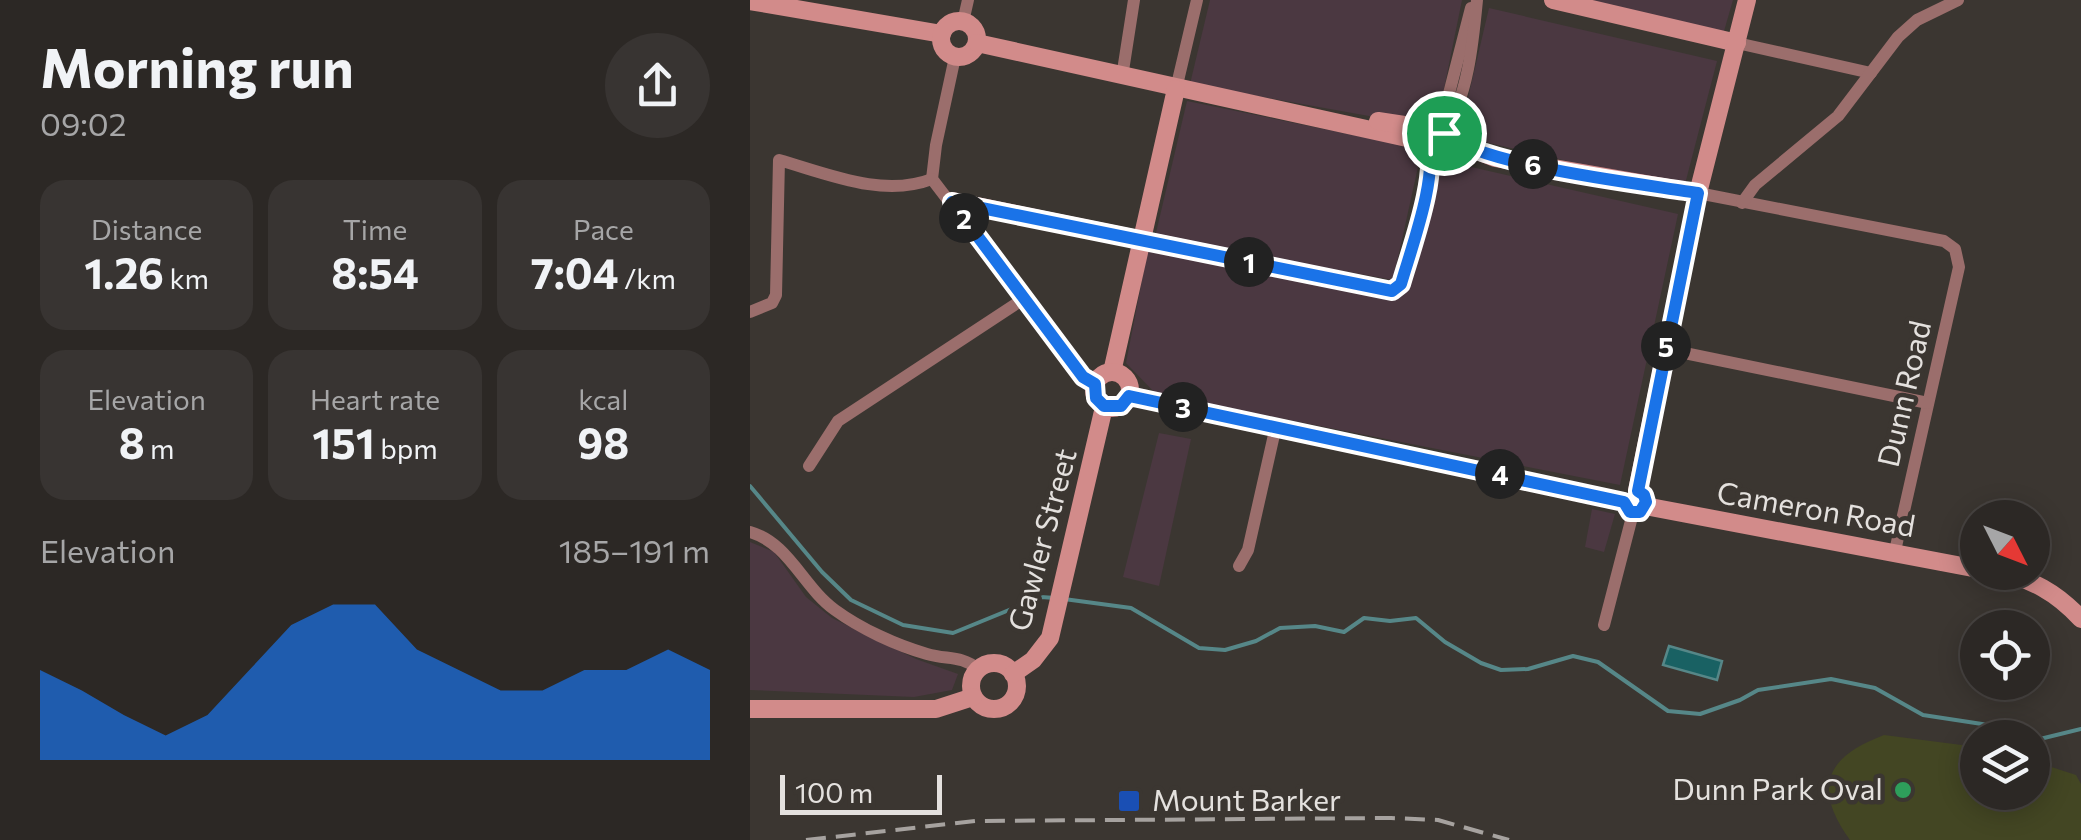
<!DOCTYPE html>
<meta charset="utf-8">
<style>
:root{--surface:#2c2825;--page:#383432;--text:#f1f3f6;--muted:#a6a6a7;--line:#484442;--accent:#1a73e8}
body{margin:0;font-family:Commissioner,sans-serif;background:var(--page);color:var(--text);height:100vh;display:flex;flex-direction:column;font-size:38px;white-space:nowrap}
*{box-sizing:border-box;margin:0}
p{font-size:32px;color:var(--muted)}
.icon{flex:none;width:55px;height:55px;fill:none;stroke:currentColor;stroke-width:2;stroke-linecap:round;stroke-linejoin:round}
.map{position:relative;flex:1;overflow:hidden}
.side{display:flex;flex-direction:column;background:var(--surface);width:750px}
.side>*{flex:none}
.needle{width:65px;rotate:132deg}
.buttons{position:absolute;left:1210px;top:500px;display:grid;gap:20px}
.buttons a{display:grid;place-items:center;width:90px;height:90px;border-radius:50%;background:var(--surface);box-shadow:0 5px 25px #0003,0 0 0 2px var(--line);font-size:50px}
.scale{position:absolute;left:30px;bottom:25px;width:162px;box-sizing:border-box;padding-left:10px;border:5px solid #e4e1de;border-top:0;font-size:28px;line-height:35px;white-space:nowrap;color:#e4e1de;-webkit-text-stroke:8px #3b3631;paint-order:stroke}
.pin{position:absolute;display:grid;place-items:center;width:85px;height:85px;color:#fff;margin:-42px;border:5px solid #fff;border-radius:50%;box-shadow:0 2px 10px #0007}
.km{position:absolute;width:50px;height:50px;margin:-25px;border-radius:50%;background:#222;color:#fff;font-size:28px;line-height:50px;text-align:center}
.round{display:grid;place-items:center;flex:none;width:105px;height:105px;border-radius:52px;background:var(--page)}
.headline{display:flex;align-items:center;justify-content:space-between;height:170px;padding:0 40px}
h1{font-size:55px;font-weight:700;line-height:75px}
.figures{display:grid;grid-template-columns:repeat(3,1fr);gap:15px;height:170px;padding:10px 40px}
.figures div{display:grid;align-content:center;border-radius:25px;background:var(--page);text-align:center}
.figures b{font-size:42px;font-weight:700}
.figures small{font-size:28px;font-weight:400}
.figures p{font-size:28px}
.chart{height:280px;padding:20px 40px}
.chart p{display:flex;justify-content:space-between}
.chart svg{width:100%;height:180px;margin-top:10px;fill:var(--accent);opacity:.7}
main{display:flex;flex:1;min-height:0}
.map>svg:first-child{display:block}
.commercial{fill:#4b3841}
.green{fill:#434623}
.water{fill:#196163;stroke:#568788;stroke-width:2.5}
.lines{fill:none;stroke-linecap:round;stroke-linejoin:round}
.stream{stroke:#568788;stroke-width:4}
.street{stroke:#9b6e6c;stroke-width:12}
.secondary{stroke:#d28b8a;stroke-width:18}
.rail{stroke:#a6a29f;stroke-width:4;stroke-dasharray:20 10;stroke-linecap:butt}
.route-casing{stroke:#fff;stroke-width:20}
.route{stroke:#1a73e8;stroke-width:12}
.leisure-dot{fill:#2e9e5b;stroke:#3b3631;stroke-width:4}
.transit-dot{fill:#1a4fb4;stroke:#3b3631;stroke-width:4}
.labels{text-anchor:middle;stroke-width:9;stroke-linejoin:round;paint-order:stroke}
.street-label{font-size:30px;fill:#e4e1de;stroke:#3b3631}
.poi-label{font-size:30px;fill:#e4e1de;stroke:#3b3631;text-anchor:end}
</style>
<main>
<section class="side">
<div class="headline"><div><h1>Morning run</h1><p>09:02</p></div><a class="round"><svg class="icon" aria-label="share" viewBox="0 0 24 24"><path d="M12 15V3M7 8l5-5 5 5M5 13v7h14v-7"/></svg></a></div>
<div class="figures">
<div><p>Distance</p><b>1.26<small> km</small></b></div>
<div><p>Time</p><b>8:54</b></div>
<div><p>Pace</p><b>7:04<small> /km</small></b></div>
</div>
<div class="figures">
<div><p>Elevation</p><b>8<small> m</small></b></div>
<div><p>Heart rate</p><b>151<small> bpm</small></b></div>
<div><p>kcal</p><b>98</b></div>
</div>
<div class="chart"><p><span>Elevation</span>185–191 m</p>
<svg viewBox="0 0 160 44" preserveAspectRatio="none"><path d="M0 44V22L10 27L20 33L30 38L40 33L50 22L60 11L70 6L80 6L90 17L100 22L110 27L120 27L130 22L140 22L150 17L160 22V44z"/></svg>
</div>
</section>
<div class="map">
<svg width="1331" height="840" viewBox="0 0 1331 840">
<rect width="100%" height="100%" fill="#3b3631"/>
<g class="commercial">
<path d="M 460,0 L 712,0 L 686,128 L 440,84 Z"/>
<path d="M 811,0 L 983,0 L 972,38 Z"/>
<path d="M 739,8 L 967,61 L 934,188 L 709,136 Z"/>
<path d="M 437,101 L 672,149 L 643,280 L 405,237 Z"/>
<path d="M 682,158 L 928,214 L 870,485 L 406,394 L 376,363 L 398,249 L 646,291 Z"/>
<path d="M 409,433 L 441,439 L 409,586 L 373,577 Z"/>
<path d="M 842,509 L 865,514 L 854,552 L 835,547 Z"/>
<path d="M 0,542 L 24,552 L 56,597 L 82,618 L 166,659 L 208,674 L 202,690 L 164,697 L 0,690 Z"/>
</g>
<path class="green" d="M 1134,735 L 1227,747 L 1228,792 L 1282,792 L 1283,761 L 1326,775 L 1331,784 L 1331,840 L 1100,840 C 1062,787 1076,757 1134,735 Z"/>
<path class="water" d="M 919,646 L 972,661 L 967,680 L 913,665 Z"/>
<g class="lines">
<g class="stream">
<path d="M 0,486 L 72,572 L 101,600 L 153,625 L 203,633 L 291,597 L 305,598"/>
<path d="M 314,599 L 381,608 L 449,648 L 475,650 L 506,641 L 530,628 L 565,626 L 594,632 L 614,618 L 640,621 L 666,618 L 695,642 L 731,663 L 751,670 L 778,669 L 823,656 L 848,662 L 918,711 L 950,714 L 990,700 L 1008,690 L 1081,679 L 1125,688 L 1173,715 L 1232,724 L 1290,739 L 1331,729"/>
</g>
<g class="street">
<path d="M 213,22 L 218,0"/>
<path d="M 987,43 L 1121,73"/>
<path d="M 205,57 L 186,145 L 182,179 L 333,377 L 345,384"/>
<path d="M 372,77 L 384,0"/>
<path d="M 426,89 L 447,0"/>
<path d="M 685,124 L 694,113 L 721,8"/>
<path d="M 694,133 C 718,97 723,42 727,0"/>
<path d="M 948,193 L 1194,241 L 1205,249 L 1209,267 L 1145,551"/>
<path d="M 992,203 L 1005,185 L 1088,116 L 1148,37 L 1167,20 L 1208,0"/>
<path d="M 0,312 L 22,303 L 26,295 L 29,160 C 78,174 133,198 182,179"/>
<path d="M 915,349 L 1178,403"/>
<path d="M 59,466 L 88,421 L 275,298"/>
<path d="M 0,532 C 39,543 53,587 85,610 C 111,629 146,645 177,654 C 197,660 211,655 228,669"/>
<path d="M 489,566 L 498,550 L 526,426"/>
<path d="M 854,625 L 883,513"/>
</g>
<g class="secondary">
<path d="M 803,0 L 987,43"/>
<path d="M 0,1 L 192,34"/>
<circle cx="209" cy="39" r="18"/>
<path d="M 227,43 L 657,138 L 676,142 L 694,133"/>
<path d="M 628,121 L 674,128 L 685,124 L 705,142 L 745,158 L 948,193"/>
<path d="M 202,201 L 642,291 L 651,284 C 660,252 691,169 676,142"/>
<path d="M 362,372 L 426,89"/>
<circle cx="362" cy="390" r="18"/>
<path d="M 379,396 L 874,502"/>
<path d="M 887,491 L 948,193 L 997,0"/>
<path d="M 895,506 L 1228,569"/>
<path d="M 1246,572 C 1281,578 1307,593 1331,619"/>
<circle cx="244" cy="686" r="23"/>
<path d="M 263,674 L 283,660 L 300,638 L 354,407"/>
<path d="M 0,709 L 186,709 L 223,697"/>
</g>
<path class="rail" d="M 56,840 L 225,821 L 641,818 L 688,820 L 759,840"/>
</g>
<g class="lines">
<g class="route-casing">
<path id="route" d="M 694,133 C 731,166 893,184 948,193 L 888,491 L 894,495 L 896,502 L 890,512 L 880,512 L 874,502 L 379,396 L 371,406 L 354,406 L 346,398 L 345,384 L 333,377 L 202,202 L 642,291 L 651,284 C 660,252 691,169 676,142 Z"/>
</g>
<use href="#route" class="route"/>
</g>
<circle class="leisure-dot" cx="1153" cy="790" r="10"/>
<rect class="transit-dot" x="367" y="789" width="24" height="24" rx="5"/>
<g class="labels">
<g class="street-label">
<text transform="translate(1155 394) rotate(-77)" y="10">Dunn Road</text>
<text transform="translate(1066 510) rotate(10)" y="10">Cameron Road</text>
<text transform="translate(293 540) rotate(-75)" y="10">Gawler Street</text>
</g>
<g class="poi-label">
<text x="1133" y="800">Dunn Park Oval</text>
<text x="402" y="811" text-anchor="start">Mount Barker</text>
</g>
</g>
</svg>
<div class="buttons">
<a><svg class="needle" viewBox="-14 -14 28 28"><path d="M0-13l5 13h-10z" fill="#e53935"/><path d="M0 13l5-13h-10z" fill="#a6a6a7"/></svg></a>
<a><svg class="icon" aria-label="locate" viewBox="0 0 24 24"><circle cx="12" cy="12" r="6"/><path d="M12 2v4M12 18v4M2 12h4M18 12h4"/></svg></a>
<a><svg class="icon" aria-label="layers" viewBox="0 0 24 24"><path d="M12 4l9 5-9 5-9-5zM3 14l9 5 9-5"/></svg></a>
</div>
<div class="scale">100 m</div>
<div class="pin" style="left:694px;top:133px;background:#1e9e55"><svg class="icon" aria-label="arrive" viewBox="0 0 24 24"><path d="M6 21V4h12l-3 4 3 4H6"/></svg></div>
<b class="km" style="left:499px;top:262px">1</b>
<b class="km" style="left:214px;top:218px">2</b>
<b class="km" style="left:433px;top:407px">3</b>
<b class="km" style="left:750px;top:474px">4</b>
<b class="km" style="left:916px;top:346px">5</b>
<b class="km" style="left:783px;top:164px">6</b>
</div>
</main>
